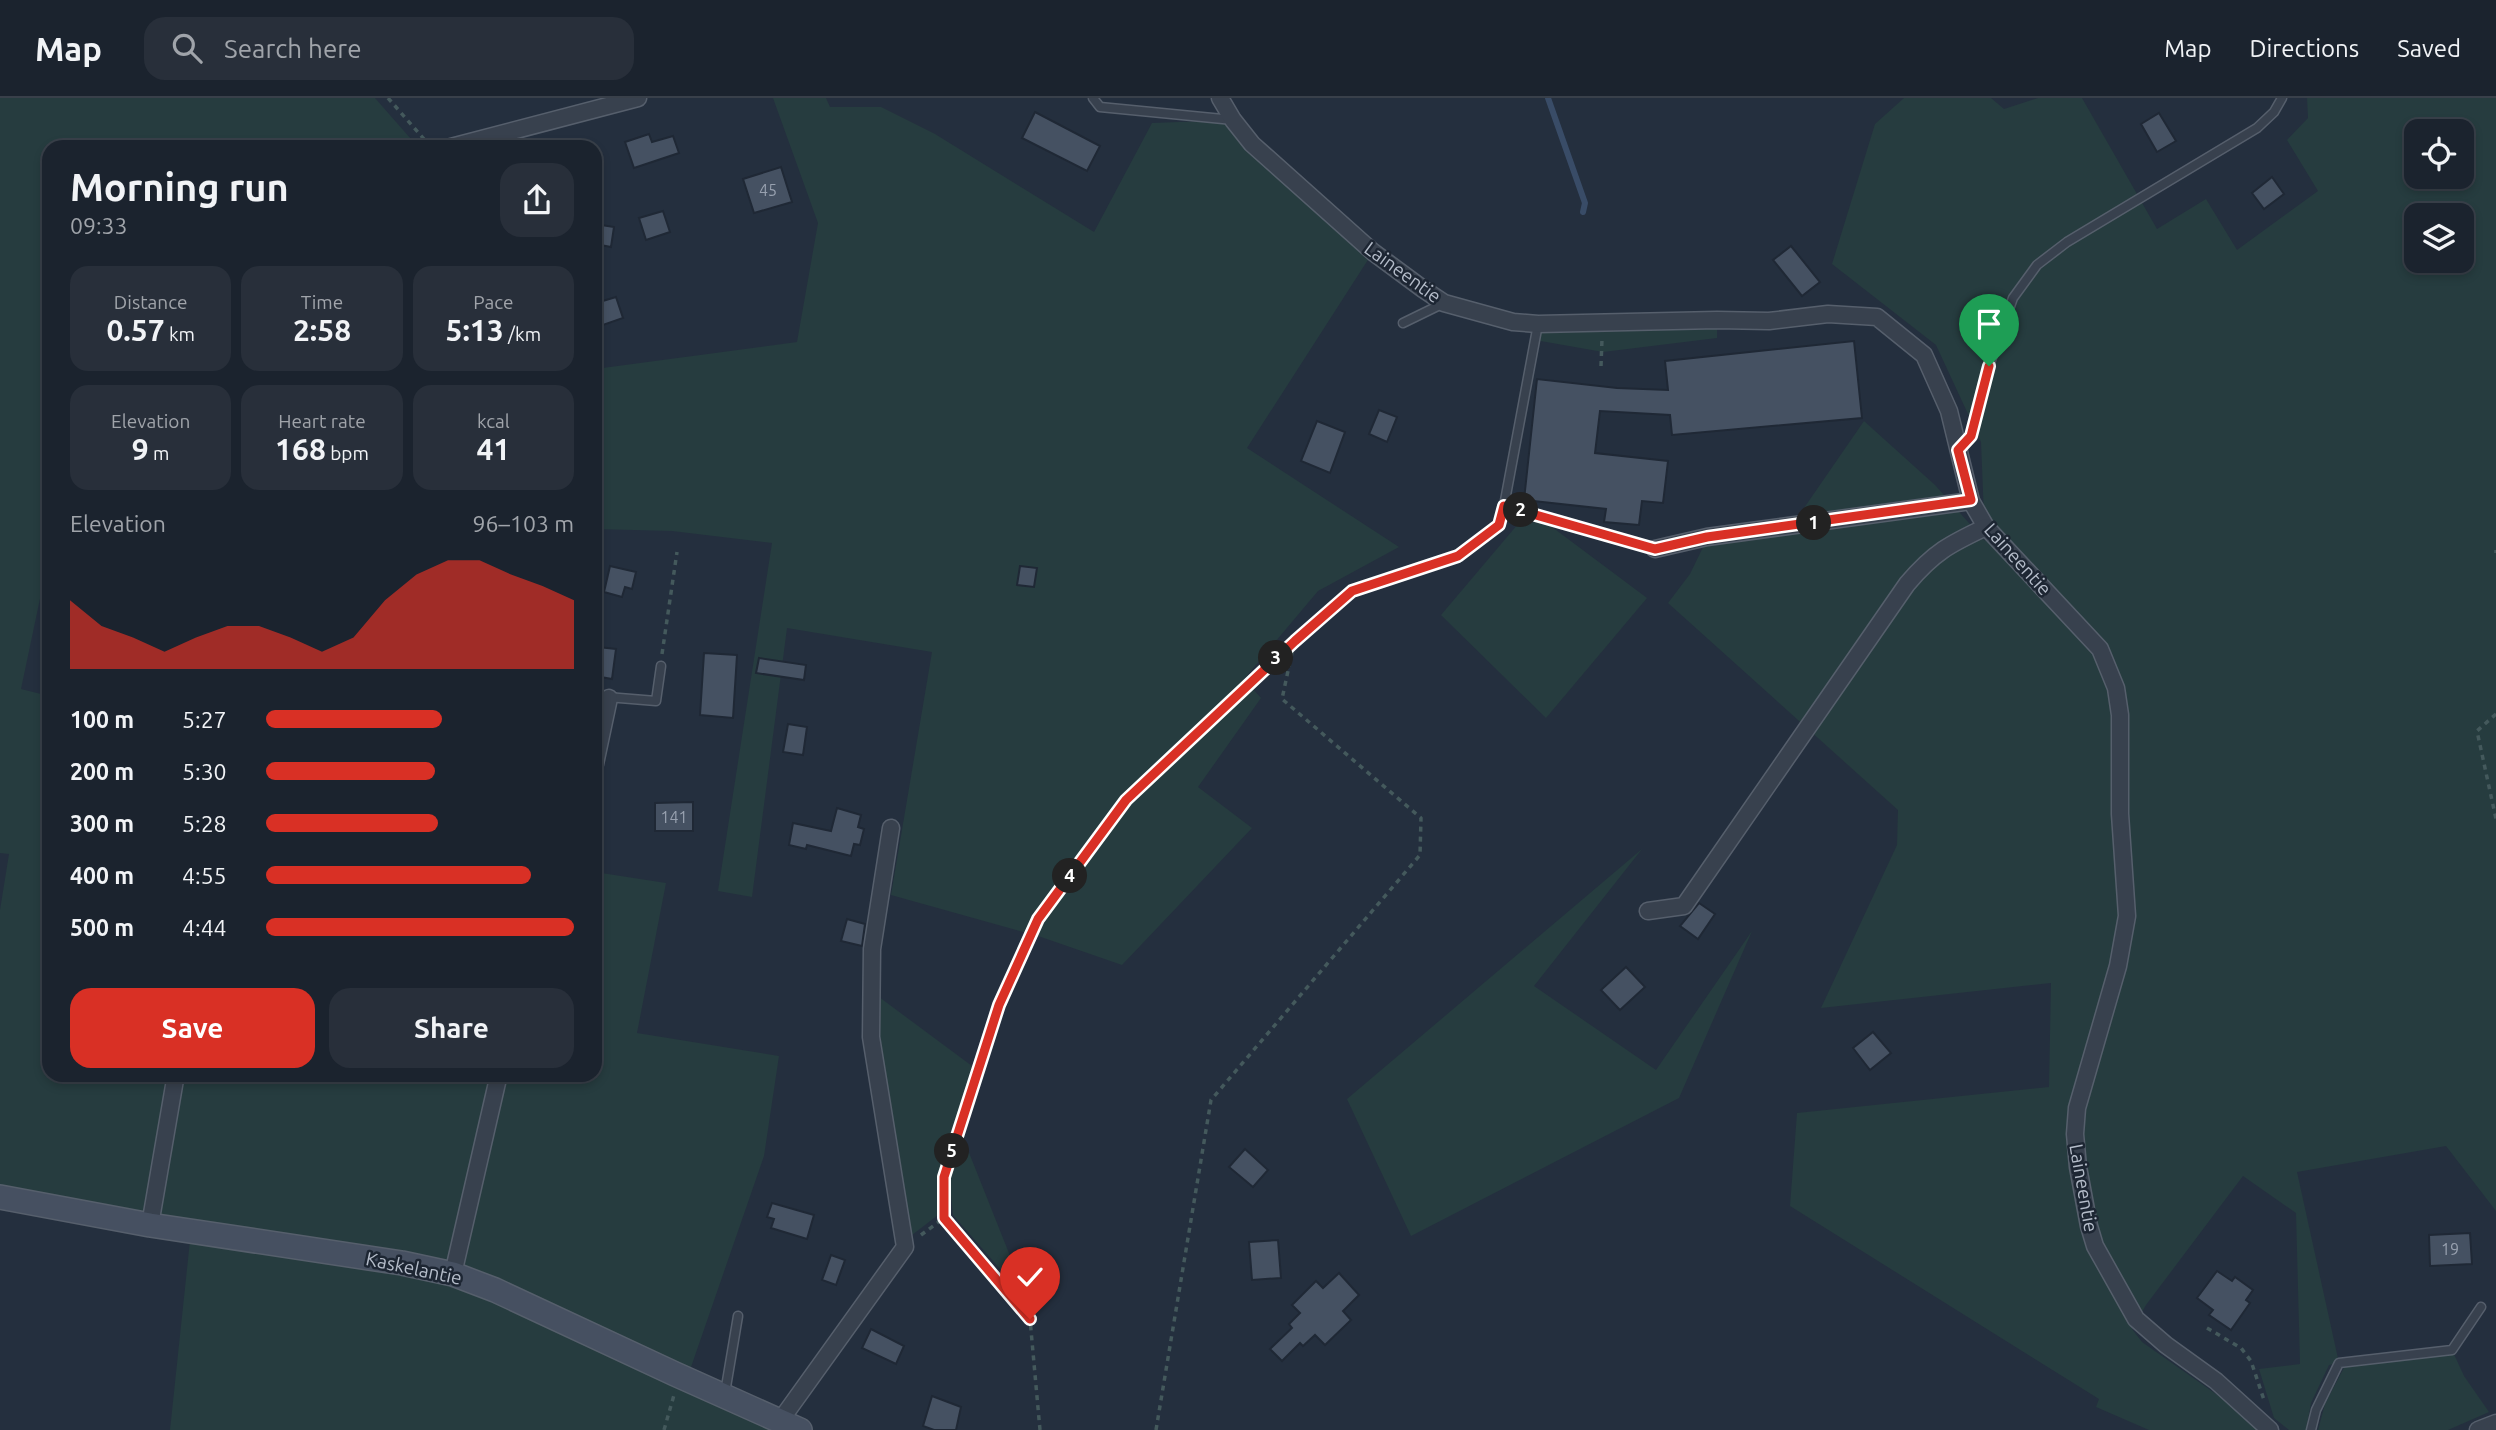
<!DOCTYPE html>
<meta charset="utf-8">
<style>
:root{--surface:#1b232e;--page:#282f3a;--text:#f1f3f6;--muted:#a0a4aa;--line:#39404a;--accent:#d93025}
body{margin:0;font-family:Ubuntu,sans-serif;background:var(--page);color:var(--text);height:100vh;display:flex;flex-direction:column;font-size:26px;white-space:nowrap}
*{box-sizing:border-box;margin:0}
p{font-size:23px;color:var(--muted)}
.icon{flex:none;width:38px;height:38px;fill:none;stroke:currentColor;stroke-width:2;stroke-linecap:round;stroke-linejoin:round}
.map{position:relative;flex:1;overflow:hidden}
.details{position:absolute;left:42px;top:42px;width:560px;height:942px;display:flex;flex-direction:column;background:var(--surface);border-radius:21px;box-shadow:0 4px 10px #0003,0 0 0 2px var(--line)}
.details>*{flex:none}
.tools{position:absolute;left:2404px;top:21px;display:grid;gap:14px}
.tools a{display:grid;place-items:center;width:70px;height:70px;border-radius:14px;background:var(--surface);box-shadow:0 4px 10px #0003,0 0 0 2px var(--line);font-size:35px}
.pin{position:absolute;display:grid;place-items:center;width:60px;height:60px;color:#fff;margin:-72px -30px;border-radius:50% 50% 50% 0;rotate:-45deg;box-shadow:0 0 7px #0007}
.pin .icon{rotate:45deg}
.km{position:absolute;width:35px;height:35px;margin:-18px;border-radius:50%;background:#222;color:#fff;font-size:19px;line-height:35px;text-align:center}
.round{display:grid;place-items:center;flex:none;width:74px;height:74px;border-radius:21px;background:var(--page)}
.overview{display:flex;align-items:center;justify-content:space-between;height:119px;padding:0 28px}
h1{font-size:38px;font-weight:700;line-height:52px}
.stats{display:grid;grid-template-columns:repeat(3,1fr);gap:10px;height:119px;padding:7px 28px}
.stats div{display:grid;align-content:center;border-radius:18px;background:var(--page);text-align:center}
.stats b{font-size:30px;font-weight:700}
.stats small{font-size:19px;font-weight:400}
.stats p{font-size:19px}
.chart{height:196px;padding:14px 28px}
.chart p{display:flex;justify-content:space-between}
.chart svg{width:100%;height:126px;margin-top:7px;fill:var(--accent);opacity:.7}
.primary-button{display:flex;gap:14px;margin-top:auto;padding:14px 28px}
.primary-button a{flex:1;height:80px;border-radius:21px;background:var(--accent);color:#fff;font-size:28px;font-weight:700;line-height:80px;text-align:center}
.primary-button a+a{background:var(--page);color:var(--text)}
ul{padding:0 28px;list-style:none;font-size:23px}
li{display:grid;grid-template-columns:112px 84px 1fr;align-items:center;height:52px}
li i{height:18px;border-radius:9px;background:var(--accent)}
header{display:flex;align-items:center;gap:42px;box-sizing:border-box;height:98px;padding:0 35px;background:var(--surface);border-bottom:2px solid var(--line)}
header strong{font-size:33px}
nav{display:flex;gap:38px;margin-inline-start:auto;font-size:24px}
.search{width:490px;height:63px;background:var(--page);display:flex;align-items:center;gap:18px;box-sizing:border-box;padding:0 24px;border-radius:21px;color:var(--muted);font-size:26px}
.map>svg:first-child{display:block}
.green{fill:#263c3f;fill-rule:evenodd}
.lines{fill:none;stroke-linecap:round;stroke-linejoin:round}
.stream{stroke:#394c67;stroke-width:6}
.building{fill:#455162;stroke:#1f2835;stroke-width:2}
.lane-casing{stroke:#565f6c;stroke-width:11}
.street-casing{stroke:#565f6c;stroke-width:19}
.secondary-casing{stroke:#565f6c;stroke-width:26}
.path{stroke:#44595c;stroke-width:3.5;stroke-dasharray:5 5;stroke-linecap:butt}
.lane{stroke:#38414e;stroke-width:8}
.street{stroke:#38414e;stroke-width:16}
.secondary{stroke:#465061;stroke-width:23}
.route-casing{stroke:#fff;stroke-width:14}
.route{stroke:#d93025;stroke-width:9}
.labels{text-anchor:middle;stroke-width:5;stroke-linejoin:round;paint-order:stroke}
.number-label{font-size:16px;fill:#98a1af}
.street-label{font-size:19px;fill:#b4bcc9;stroke:#1d2633}
</style>
<header>
<strong>Map</strong>
<div class="search"><svg class="icon" aria-label="search" viewBox="0 0 24 24"><circle cx="10" cy="10" r="6"/><path d="M15 15l6 6"/></svg>Search here</div>
<nav><a>Map</a><a>Directions</a><a>Saved</a></nav>
</header>
<div class="map">
<svg width="2496" height="1332" viewBox="0 0 2496 1332">
<rect width="100%" height="100%" fill="#242f3e"/>
<g class="green">
<path d="M 0,0 L 375,0 L 418,49 L 49,49 L 49,458 L 21,591 L 49,598 L 49,976 L 499,977 L 453,1176 L 800,1332 L 170,1332 L 191,1133 L 0,1099 L 0,812 L 9,756 L 0,755 Z"/>
<path d="M 773,0 L 826,0 L 830,9 L 881,9 L 935,36 L 1094,134 L 1152,25 L 1233,22 L 1373,154 L 1247,350 L 1399,449 L 1318,493 L 1244,581 L 1261,600 L 1198,689 L 1252,730 L 1122,867 L 1041,839 L 891,797 L 932,554 L 787,530 L 752,799 L 718,793 L 772,445 L 672,433 L 595,431 L 595,271 L 797,244 L 818,125 Z"/>
<path d="M 1904,0 L 1991,0 L 2004,11 L 2038,0 L 2082,0 L 2157,131 L 2206,101 L 2237,152 L 2318,93 L 2287,42 L 2308,20 L 2307,0 L 2496,0 L 2496,1113 L 2446,1048 L 2297,1074 L 2339,1265 L 2329,1267 L 2311,1305 L 2306,1332 L 2289,1332 L 2274,1320 L 2259,1271 L 2300,1266 L 2296,1115 L 2243,1078 L 2146,1207 L 2132,1231 L 2142,1244 L 2253,1322 L 2261,1332 L 2149,1332 L 2096,1309 L 2099,1301 L 1790,1108 L 1797,1015 L 2049,989 L 2051,885 L 1821,910 L 1897,747 L 1898,712 L 1668,505 L 1690,476 L 1706,443 L 1806,434 L 1804,410 L 1864,323 L 1935,387 L 1985,443 L 1981,344 L 1936,247 L 1832,166 L 1875,26 ZM 2417,33 L 2462,33 L 2462,79 L 2417,79 ZM 2417,117 L 2462,117 L 2462,163 L 2417,163 Z"/>
<path d="M 1717,222 L 1717,240 L 1603,254 L 1535,242 L 1538,226 Z"/>
<path d="M 1544,423 L 1647,500 L 1546,620 L 1441,517 L 1518,426 Z"/>
<path d="M 1642,751 L 1534,888 L 1656,972 L 1752,833 L 1679,1000 L 1411,1138 L 1347,1001 Z"/>
<path d="M 595,774 L 666,785 L 637,935 L 779,958 L 764,1058 L 690,1272 L 459,1172 L 502,977 L 595,976 Z"/>
<path d="M 879,899 L 972,968 L 937,1080 L 938,1117 L 912,1137 L 877,939 Z"/>
<path d="M 964,1042 L 1028,1203 L 953,1117 L 949,1078 Z"/>
<path d="M 2452,1252 L 2464,1278 L 2489,1314 L 2448,1332 L 2318,1332 L 2325,1306 L 2347,1264 Z"/>
</g>
<g class="lines">
<path class="stream" d="M 1548,0 L 1585,105 L 1583,114"/>
</g>
<g class="building">
<path d="M 1035,14 L 1100,48 L 1087,73 L 1022,40 Z"/>
<path d="M 2159,15 L 2176,43 L 2157,54 L 2141,26 Z"/>
<path d="M 649,36 L 652,44 L 673,38 L 679,55 L 634,70 L 625,44 Z"/>
<path d="M 781,69 L 792,104 L 754,115 L 743,81 Z"/>
<path d="M 2272,79 L 2284,96 L 2264,111 L 2252,95 Z"/>
<path d="M 663,113 L 670,134 L 646,142 L 639,120 Z"/>
<path d="M 595,126 L 614,129 L 611,149 L 595,146 Z"/>
<path d="M 1791,148 L 1820,184 L 1802,198 L 1773,162 Z"/>
<path d="M 616,199 L 623,220 L 603,227 L 596,205 Z"/>
<path d="M 1854,243 L 1862,320 L 1672,337 L 1670,317 L 1600,313 L 1595,355 L 1668,363 L 1663,405 L 1642,403 L 1639,427 L 1604,424 L 1606,411 L 1524,402 L 1537,281 L 1617,290 L 1668,292 L 1665,263 Z"/>
<path d="M 1379,312 L 1397,319 L 1387,344 L 1369,336 Z"/>
<path d="M 1317,323 L 1345,334 L 1330,375 L 1301,363 Z"/>
<path d="M 610,468 L 636,474 L 632,491 L 625,489 L 622,499 L 604,494 Z"/>
<path d="M 1020,468 L 1037,470 L 1034,489 L 1017,487 Z"/>
<path d="M 598,549 L 616,551 L 612,581 L 595,578 Z"/>
<path d="M 704,555 L 737,557 L 733,620 L 700,617 Z"/>
<path d="M 759,560 L 806,567 L 804,582 L 756,575 Z"/>
<path d="M 788,626 L 807,629 L 803,657 L 783,654 Z"/>
<path d="M 693,704 L 693,733 L 655,733 L 655,705 Z"/>
<path d="M 837,710 L 861,717 L 858,729 L 864,731 L 860,747 L 854,746 L 851,758 L 807,747 L 806,751 L 789,747 L 793,725 L 831,733 Z"/>
<path d="M 1699,805 L 1715,816 L 1698,841 L 1680,828 Z"/>
<path d="M 847,821 L 865,826 L 862,848 L 841,843 Z"/>
<path d="M 1626,869 L 1645,889 L 1620,912 L 1601,892 Z"/>
<path d="M 1873,934 L 1891,955 L 1870,972 L 1853,950 Z"/>
<path d="M 1245,1051 L 1268,1072 L 1253,1089 L 1229,1069 Z"/>
<path d="M 772,1105 L 814,1117 L 807,1141 L 771,1130 L 774,1121 L 767,1119 Z"/>
<path d="M 2470,1135 L 2472,1166 L 2430,1168 L 2429,1137 Z"/>
<path d="M 1278,1142 L 1281,1180 L 1252,1182 L 1249,1144 Z"/>
<path d="M 831,1157 L 845,1162 L 836,1187 L 822,1182 Z"/>
<path d="M 2217,1173 L 2232,1183 L 2235,1179 L 2253,1192 L 2246,1202 L 2250,1205 L 2231,1232 L 2209,1217 L 2213,1212 L 2197,1200 Z"/>
<path d="M 1339,1175 L 1359,1197 L 1343,1213 L 1351,1222 L 1325,1247 L 1315,1237 L 1303,1248 L 1300,1245 L 1282,1263 L 1270,1251 L 1292,1230 L 1289,1226 L 1300,1215 L 1292,1207 L 1316,1183 L 1323,1190 Z"/>
<path d="M 871,1231 L 904,1248 L 896,1266 L 862,1250 Z"/>
<path d="M 932,1298 L 961,1309 L 956,1332 L 934,1332 L 923,1328 Z"/>
</g>
<g class="lines">
<g class="lane-casing">
<g id="lane">
<path d="M 1093,0 L 1100,9 L 1233,22"/>
<path d="M 1403,225 L 1444,205"/>
<path d="M 1538,226 L 1504,408 L 1655,451"/>
<path d="M 1959,351 L 1971,338 L 1989,268 L 2013,200 L 2037,167 L 2067,144 L 2257,30 L 2274,14 L 2282,0"/>
<path d="M 595,598 L 656,603 L 661,568"/>
<path d="M 725,1295 L 738,1218"/>
<path d="M 2311,1332 L 2316,1312 L 2339,1265 L 2452,1252 L 2481,1209"/>
</g>
</g>
<g class="street-casing">
<g id="street">
<path d="M 1220,0 L 1233,22 L 1252,46 L 1373,154 L 1423,191 L 1444,205 L 1513,224 L 1538,226 L 1717,222 L 1769,223 L 1828,216 L 1877,219 L 1924,257 L 1949,313 L 1971,403 L 1986,429 L 2100,551 L 2116,590 L 2120,617 L 2120,716 L 2127,818 L 2118,868 L 2077,1010 L 2075,1036 L 2078,1069 L 2089,1128 L 2095,1148 L 2136,1221 L 2166,1247 L 2216,1283 L 2270,1332"/>
<path d="M 451,49 L 638,0"/>
<path d="M 1655,451 L 1707,439 L 1971,403"/>
<path d="M 595,666 L 609,600"/>
<path d="M 1648,813 L 1684,808 L 1907,486 C 1934,454 1950,446 1986,429"/>
<path d="M 150,1127 L 176,976"/>
<path d="M 453,1176 L 499,976"/>
<path d="M 780,1323 L 905,1149 L 871,939 L 872,851 L 891,730"/>
<path d="M 2478,1332 L 2496,1325"/>
</g>
</g>
<g class="secondary-casing">
<path id="secondary" d="M 0,1099 L 150,1127 L 402,1165 L 453,1176 L 495,1192 L 675,1276 L 800,1332"/>
</g>
<g class="path">
<path d="M 388,0 L 431,49"/>
<path d="M 1601,268 L 1602,241"/>
<path d="M 2496,452 L 2496,455"/>
<path d="M 662,556 L 677,454"/>
<path d="M 2496,616 L 2477,633 L 2496,721"/>
<path d="M 921,1137 L 944,1120"/>
<path d="M 2207,1230 L 2241,1250 L 2251,1263 L 2264,1302"/>
<path d="M 664,1332 L 674,1297"/>
<path d="M 1040,1332 L 1030,1221 L 944,1120 L 944,1079 L 999,907 L 1038,821 L 1126,702 L 1295,543 L 1352,493 L 1458,458 L 1499,427 L 1501,419"/>
<path d="M 1156,1332 L 1211,1002 L 1420,757 L 1421,720 L 1282,601 L 1294,545"/>
</g>
<use href="#lane" class="lane"/>
<use href="#street" class="street"/>
<use href="#secondary" class="secondary"/>
</g>
<g class="lines">
<g class="route-casing">
<path id="route" d="M 1030,1221 L 944,1120 L 944,1079 L 999,907 L 1038,821 L 1126,702 L 1295,543 L 1352,493 L 1458,458 L 1499,427 L 1504,408 L 1655,451 L 1707,439 L 1971,402 L 1958,352 L 1971,338 L 1989,268"/>
</g>
<use href="#route" class="route"/>
</g>
<g class="labels">
<g class="number-label">
<text x="768" y="98">45</text>
<text x="674" y="725">141</text>
<text x="2450" y="1157">19</text>
</g>
<g class="street-label">
<text transform="translate(1403 174) rotate(36)" y="7">Laineentie</text>
<text transform="translate(2018 461) rotate(48)" y="7">Laineentie</text>
<text transform="translate(2084 1090) rotate(80)" y="7">Laineentie</text>
<text transform="translate(414 1170) rotate(12)" y="7">Kaskelantie</text>
</g>
</g>
</svg>
<div class="tools">
<a><svg class="icon" aria-label="locate" viewBox="0 0 24 24"><circle cx="12" cy="12" r="6"/><path d="M12 2v4M12 18v4M2 12h4M18 12h4"/></svg></a>
<a><svg class="icon" aria-label="layers" viewBox="0 0 24 24"><path d="M12 4l9 5-9 5-9-5zM3 14l9 5 9-5"/></svg></a>
</div>
<div class="pin" style="left:1989px;top:268px;background:#1e9e55"><svg class="icon" aria-label="arrive" viewBox="0 0 24 24"><path d="M6 21V4h12l-3 4 3 4H6"/></svg></div>
<div class="pin" style="left:1030px;top:1221px;background:#d93025"><svg class="icon" aria-label="check" viewBox="0 0 24 24"><path d="M5 12l5 5 9-10"/></svg></div>
<b class="km" style="left:1814px;top:425px">1</b>
<b class="km" style="left:1521px;top:412px">2</b>
<b class="km" style="left:1276px;top:560px">3</b>
<b class="km" style="left:1070px;top:778px">4</b>
<b class="km" style="left:952px;top:1053px">5</b>
<section class="details">
<div class="overview"><div><h1>Morning run</h1><p>09:33</p></div><a class="round"><svg class="icon" aria-label="share" viewBox="0 0 24 24"><path d="M12 15V3M7 8l5-5 5 5M5 13v7h14v-7"/></svg></a></div>
<div class="stats">
<div><p>Distance</p><b>0.57<small> km</small></b></div>
<div><p>Time</p><b>2:58</b></div>
<div><p>Pace</p><b>5:13<small> /km</small></b></div>
</div>
<div class="stats">
<div><p>Elevation</p><b>9<small> m</small></b></div>
<div><p>Heart rate</p><b>168<small> bpm</small></b></div>
<div><p>kcal</p><b>41</b></div>
</div>
<div class="chart"><p><span>Elevation</span>96–103 m</p>
<svg viewBox="0 0 160 44" preserveAspectRatio="none"><path d="M0 44V20L10 29L20 33L30 38L40 33L50 29L60 29L70 33L80 38L90 33L100 20L110 11L120 6L130 6L140 11L150 15L160 20V44z"/></svg>
</div>
<ul>
<li><b>100 m</b>5:27<i style="width:57%"></i></li>
<li><b>200 m</b>5:30<i style="width:55%"></i></li>
<li><b>300 m</b>5:28<i style="width:56%"></i></li>
<li><b>400 m</b>4:55<i style="width:86%"></i></li>
<li><b>500 m</b>4:44<i style="width:100%"></i></li>
</ul>
<div class="primary-button"><a>Save</a><a>Share</a></div>
</section>
</div>
